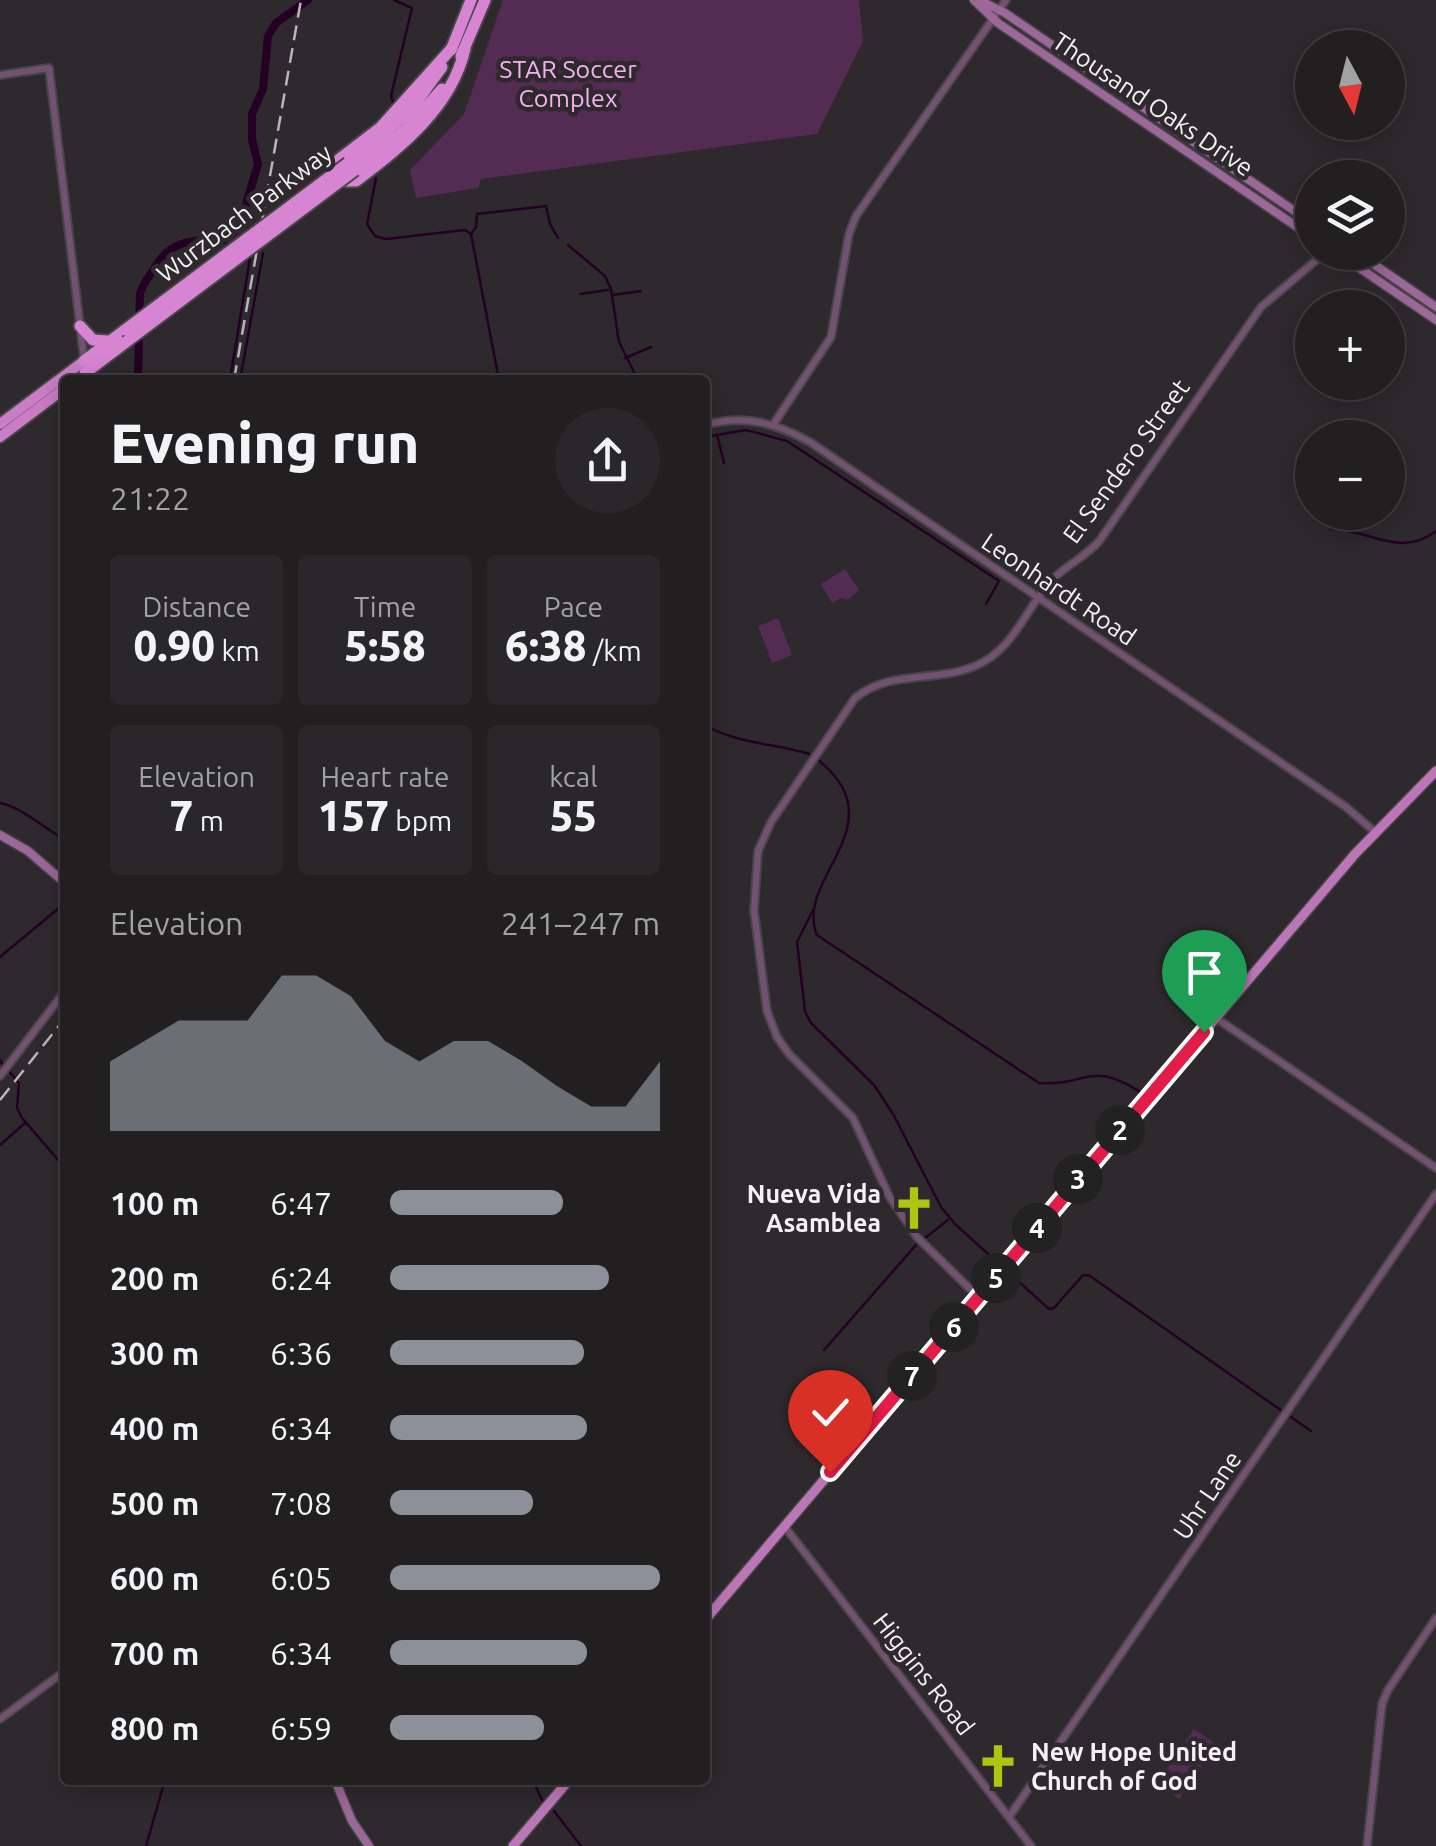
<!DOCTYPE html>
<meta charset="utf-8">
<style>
:root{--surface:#221f21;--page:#2a272a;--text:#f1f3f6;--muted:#a2a2a5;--line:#3f3d3f;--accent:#8c9099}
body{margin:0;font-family:Ubuntu,sans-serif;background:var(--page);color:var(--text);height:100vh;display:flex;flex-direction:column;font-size:38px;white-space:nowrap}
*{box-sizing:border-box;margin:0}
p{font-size:32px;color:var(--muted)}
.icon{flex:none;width:55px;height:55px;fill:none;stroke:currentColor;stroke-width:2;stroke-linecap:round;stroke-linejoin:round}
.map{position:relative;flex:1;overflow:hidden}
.drawer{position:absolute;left:60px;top:375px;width:650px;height:1410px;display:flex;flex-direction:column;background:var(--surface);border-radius:10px;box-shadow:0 5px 25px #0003,0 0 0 2px var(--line)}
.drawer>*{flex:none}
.needle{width:65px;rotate:173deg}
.controls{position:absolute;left:1295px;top:30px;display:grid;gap:20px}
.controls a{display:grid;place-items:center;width:110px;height:110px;border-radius:50%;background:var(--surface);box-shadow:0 5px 25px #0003,0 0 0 2px var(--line);font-size:50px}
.pin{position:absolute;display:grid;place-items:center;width:85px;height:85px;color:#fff;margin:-102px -42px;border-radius:50% 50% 50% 0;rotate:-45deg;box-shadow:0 0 10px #0007}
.pin .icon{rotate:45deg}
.km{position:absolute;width:50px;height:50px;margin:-25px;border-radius:50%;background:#222;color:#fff;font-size:28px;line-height:50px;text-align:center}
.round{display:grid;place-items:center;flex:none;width:105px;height:105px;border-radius:52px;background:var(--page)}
.summary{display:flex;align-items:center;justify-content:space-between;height:170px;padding:0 50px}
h1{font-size:55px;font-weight:800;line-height:75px}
.stats{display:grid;grid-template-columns:repeat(3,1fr);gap:15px;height:170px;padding:10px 50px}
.stats div{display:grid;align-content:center;border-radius:10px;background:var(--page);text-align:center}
.stats b{font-size:42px;font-weight:800}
.stats small{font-size:28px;font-weight:400}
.stats p{font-size:28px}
.chart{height:280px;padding:20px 50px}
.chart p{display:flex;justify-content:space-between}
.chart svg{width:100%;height:180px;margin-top:10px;fill:var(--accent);opacity:.7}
ul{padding:0 50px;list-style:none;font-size:32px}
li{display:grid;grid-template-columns:160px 120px 1fr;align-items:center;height:75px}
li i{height:25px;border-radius:12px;background:var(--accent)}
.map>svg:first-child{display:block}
.green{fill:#542c53}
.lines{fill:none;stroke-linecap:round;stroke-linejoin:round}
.stream{stroke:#240024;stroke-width:2.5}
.river{stroke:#240024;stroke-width:8}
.tertiary-casing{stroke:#494548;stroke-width:10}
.secondary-casing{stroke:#494548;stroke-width:11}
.primary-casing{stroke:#494548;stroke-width:12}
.trunk-casing{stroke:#494548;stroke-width:14}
.motorway-casing{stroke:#494548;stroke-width:15}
.tertiary{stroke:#735271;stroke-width:6}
.secondary{stroke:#9c6799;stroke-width:8}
.primary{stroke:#bb76b7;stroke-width:9}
.trunk{stroke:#c97dc5;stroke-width:10}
.motorway{stroke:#d784d3;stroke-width:11}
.rail{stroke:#b9b6b9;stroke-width:2.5;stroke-dasharray:15 8;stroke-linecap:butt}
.motorway-bridge-casing{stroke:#494548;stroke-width:15;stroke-linecap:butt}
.motorway-bridge{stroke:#d784d3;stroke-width:11}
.route-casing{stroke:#fff;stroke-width:20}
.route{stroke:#e11d48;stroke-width:12}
.labels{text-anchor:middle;stroke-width:9;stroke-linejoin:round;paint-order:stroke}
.park-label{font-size:25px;fill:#f5b1f1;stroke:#2d292c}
.street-label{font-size:25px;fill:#f4f1f4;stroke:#2d292c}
.poi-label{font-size:25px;font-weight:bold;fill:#f4f1f4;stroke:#2d292c;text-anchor:end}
</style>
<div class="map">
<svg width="1436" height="1846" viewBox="0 0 1436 1846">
<rect width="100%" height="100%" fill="#2d292c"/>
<g class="green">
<path d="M 503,0 L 859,0 L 863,41 L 817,134 L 481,179 L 478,188 L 416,198 L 410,170 L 464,114 Z"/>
<path d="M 845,569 L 859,590 L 848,600 L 841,598 L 832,603 L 821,584 Z"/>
<path d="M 778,618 L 792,655 L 772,663 L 758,626 Z"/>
<path d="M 1194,1729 L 1216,1744 L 1179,1799 L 1157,1784 Z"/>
</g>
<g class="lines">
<g class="stream">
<path d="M 393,102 L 391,96 L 412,8 L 394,0"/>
<path d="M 376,178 L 367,224 L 375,236 L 386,239 L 465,230 L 471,234 L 499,380"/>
<path d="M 471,234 L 476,227 L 477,214 L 546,206 L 550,224 L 558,238"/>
<path d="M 568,245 L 605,276 L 611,289 L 619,342 L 638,380"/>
<path d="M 580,294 L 608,290"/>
<path d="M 613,295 L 641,291"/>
<path d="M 625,358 L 651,347"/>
<path d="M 230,380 L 250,258 L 247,254"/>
<path d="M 240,380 L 263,253"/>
<path d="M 717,435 L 724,463"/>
<path d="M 705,437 L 746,430 L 787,441 L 999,581 L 986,604"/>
<path d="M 1331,529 C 1369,529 1400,559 1436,531"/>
<path d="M 705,725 C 737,744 774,743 809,754"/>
<path d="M 818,760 C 899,824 793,879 817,935 L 1039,1083 C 1089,1086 1089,1059 1142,1093"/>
<path d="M 0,803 C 19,806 46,829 65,840"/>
<path d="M 813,910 L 797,942 L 805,1011 L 811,1023 L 874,1085 L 893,1114 L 941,1207 L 955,1224 L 1049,1309 L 1054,1308 L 1083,1275 L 1090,1276 L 1282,1411"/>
<path d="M 0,957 L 65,903"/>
<path d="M 0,1060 L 3,1065"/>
<path d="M 8,1070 L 19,1083 L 17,1108 L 22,1118 L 65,1168"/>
<path d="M 0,1145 L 25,1123"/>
<path d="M 925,1238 L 948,1220"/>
<path d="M 824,1350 L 916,1245"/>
<path d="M 1291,1417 L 1311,1431"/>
<path d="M 533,1780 L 542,1800"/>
<path d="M 554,1811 L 581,1846"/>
<path d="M 146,1846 L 165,1780"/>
</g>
<path class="river" d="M 138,380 L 140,294 C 143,282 149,278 155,267 C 172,239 193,240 224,240 L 239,228 L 258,164 L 252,139 L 252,114 L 263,89 L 268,36 L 276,23 L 308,0"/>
<g class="tertiary-casing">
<g id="tertiary">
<path d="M 0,75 L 49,68 L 84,359"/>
<path d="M 705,425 C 744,414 776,423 810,442 L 1346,807 L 1375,832"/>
<path d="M 773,425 L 831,337 L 849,234 L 856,216 L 1006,0"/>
<path d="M 1216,1018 L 1436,1168"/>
<path d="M 0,1076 L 65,991"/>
<path d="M 982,1294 L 969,1288 L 917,1237 L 889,1196 L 853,1118 L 789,1054 L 777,1037 L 767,1011 L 754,911 L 758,851 L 771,822 L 855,698 C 891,669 935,683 975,666 C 1014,650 1025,609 1052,580 C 1066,565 1086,557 1100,540 L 1261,307 L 1326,252"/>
<path d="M 785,1527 L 1031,1846"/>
<path d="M 0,1719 L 65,1671"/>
<path d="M 1009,1817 L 1436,1194"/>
<path d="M 1367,1846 L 1382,1704 L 1388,1690 L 1436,1618"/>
</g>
</g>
<g class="secondary-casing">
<g id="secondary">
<path d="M 974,0 L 998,23 L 1312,237"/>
<path d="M 979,0 L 1005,13 L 1312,223"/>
<path d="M 1336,252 L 1436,320"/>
<path d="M 1356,252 L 1436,307"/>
<path d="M 0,835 L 28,851 L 65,883"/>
<path d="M 335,1780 L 352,1821 L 369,1846"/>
</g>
</g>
<g class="primary-casing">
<g id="primary">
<path d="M 705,1620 L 1355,854 L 1436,771"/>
<path d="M 513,1846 L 569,1780"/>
</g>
</g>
<g class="trunk-casing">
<g id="trunk">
<path d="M 0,424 L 84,361"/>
<path d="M 0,437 L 65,388"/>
</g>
</g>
<g class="motorway-casing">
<g id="motorway">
<path d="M 452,48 L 381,127 L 338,160 L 336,167 L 345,181 L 356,181 C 402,146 451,108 465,49"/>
<path d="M 451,50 L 471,0"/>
<path d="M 461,56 L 485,0"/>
<path d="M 348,163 L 409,112 L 442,67"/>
<path d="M 355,170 L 407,128 L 442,89"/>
<path d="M 80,326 L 93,340 L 108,341"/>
<path d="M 84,361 L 125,330"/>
<path d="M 85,373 L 126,342"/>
</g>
</g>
<use href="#tertiary" class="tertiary"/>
<use href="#secondary" class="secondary"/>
<use href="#primary" class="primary"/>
<use href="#trunk" class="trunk"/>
<use href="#motorway" class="motorway"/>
<g class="rail">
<path d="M 234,380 L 301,0"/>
<path d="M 0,1100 L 65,1018"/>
</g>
<g class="motorway-bridge-casing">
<g id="motorway-bridge">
<path d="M 125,330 L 348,163"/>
<path d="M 126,342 L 355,170"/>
</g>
</g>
<use href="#motorway-bridge" class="motorway-bridge"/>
</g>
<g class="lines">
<g class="route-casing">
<path id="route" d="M 830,1472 L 1204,1032"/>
</g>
<use href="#route" class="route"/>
</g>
<defs>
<g id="church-bare" transform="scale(3.45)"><path d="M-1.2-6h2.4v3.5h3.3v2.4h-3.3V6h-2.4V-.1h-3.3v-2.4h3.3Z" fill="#adc610" stroke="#2d292c" stroke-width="2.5" paint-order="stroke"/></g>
</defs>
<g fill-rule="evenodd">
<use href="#church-bare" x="914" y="1208"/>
<use href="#church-bare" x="998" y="1766"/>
</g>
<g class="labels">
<g class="park-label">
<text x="568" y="78">STAR Soccer<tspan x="568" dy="29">Complex</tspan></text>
</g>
<g class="street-label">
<text transform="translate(1153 104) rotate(34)" y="9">Thousand Oaks Drive</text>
<text transform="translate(244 213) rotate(-37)" y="9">Wurzbach Parkway</text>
<text transform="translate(1126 461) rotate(-54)" y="9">El Sendero Street</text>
<text transform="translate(1059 589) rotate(34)" y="9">Leonhardt Road</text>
<text transform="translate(1207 1495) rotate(-56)" y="9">Uhr Lane</text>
<text transform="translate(924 1674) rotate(52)" y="9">Higgins Road</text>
</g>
<g class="poi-label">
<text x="881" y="1203">Nueva Vida<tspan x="881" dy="29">Asamblea</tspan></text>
<text x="1031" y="1761" text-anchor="start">New Hope United<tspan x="1031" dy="29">Church of God</tspan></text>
</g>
</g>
</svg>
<div class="controls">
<a><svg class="needle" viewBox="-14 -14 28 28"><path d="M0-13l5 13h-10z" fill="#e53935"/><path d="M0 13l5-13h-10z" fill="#a2a2a5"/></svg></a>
<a><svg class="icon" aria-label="layers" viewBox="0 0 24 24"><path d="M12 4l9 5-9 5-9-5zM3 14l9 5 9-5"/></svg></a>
<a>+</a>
<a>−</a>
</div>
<div class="pin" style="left:1204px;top:1032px;background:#1e9e55"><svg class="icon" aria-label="arrive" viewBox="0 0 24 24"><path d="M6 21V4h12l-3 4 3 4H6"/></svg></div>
<div class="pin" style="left:830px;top:1472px;background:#d93025"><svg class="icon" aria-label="check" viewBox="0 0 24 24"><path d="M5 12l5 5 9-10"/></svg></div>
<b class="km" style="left:1120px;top:1130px">2</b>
<b class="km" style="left:1078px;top:1179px">3</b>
<b class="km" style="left:1037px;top:1228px">4</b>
<b class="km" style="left:996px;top:1278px">5</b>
<b class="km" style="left:954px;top:1327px">6</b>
<b class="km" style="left:912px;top:1376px">7</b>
<section class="drawer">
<div class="summary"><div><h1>Evening run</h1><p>21:22</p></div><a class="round"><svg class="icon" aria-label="share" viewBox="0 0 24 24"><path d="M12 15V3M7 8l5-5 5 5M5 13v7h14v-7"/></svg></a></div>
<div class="stats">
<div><p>Distance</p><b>0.90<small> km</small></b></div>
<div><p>Time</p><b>5:58</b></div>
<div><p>Pace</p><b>6:38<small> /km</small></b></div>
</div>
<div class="stats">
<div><p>Elevation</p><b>7<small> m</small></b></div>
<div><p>Heart rate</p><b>157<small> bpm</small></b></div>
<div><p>kcal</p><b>55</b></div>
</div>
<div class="chart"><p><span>Elevation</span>241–247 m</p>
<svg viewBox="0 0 160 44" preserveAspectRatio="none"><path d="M0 44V27L10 22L20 17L30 17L40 17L50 6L60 6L70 11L80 22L90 27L100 22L110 22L120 27L130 33L140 38L150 38L160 27V44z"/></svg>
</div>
<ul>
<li><b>100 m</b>6:47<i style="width:64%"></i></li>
<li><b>200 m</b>6:24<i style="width:81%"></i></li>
<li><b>300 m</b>6:36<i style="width:72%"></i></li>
<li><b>400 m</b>6:34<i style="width:73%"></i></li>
<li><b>500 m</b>7:08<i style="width:53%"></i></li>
<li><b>600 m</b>6:05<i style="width:100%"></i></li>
<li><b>700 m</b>6:34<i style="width:73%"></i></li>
<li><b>800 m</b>6:59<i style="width:57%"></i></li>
</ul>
</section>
</div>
